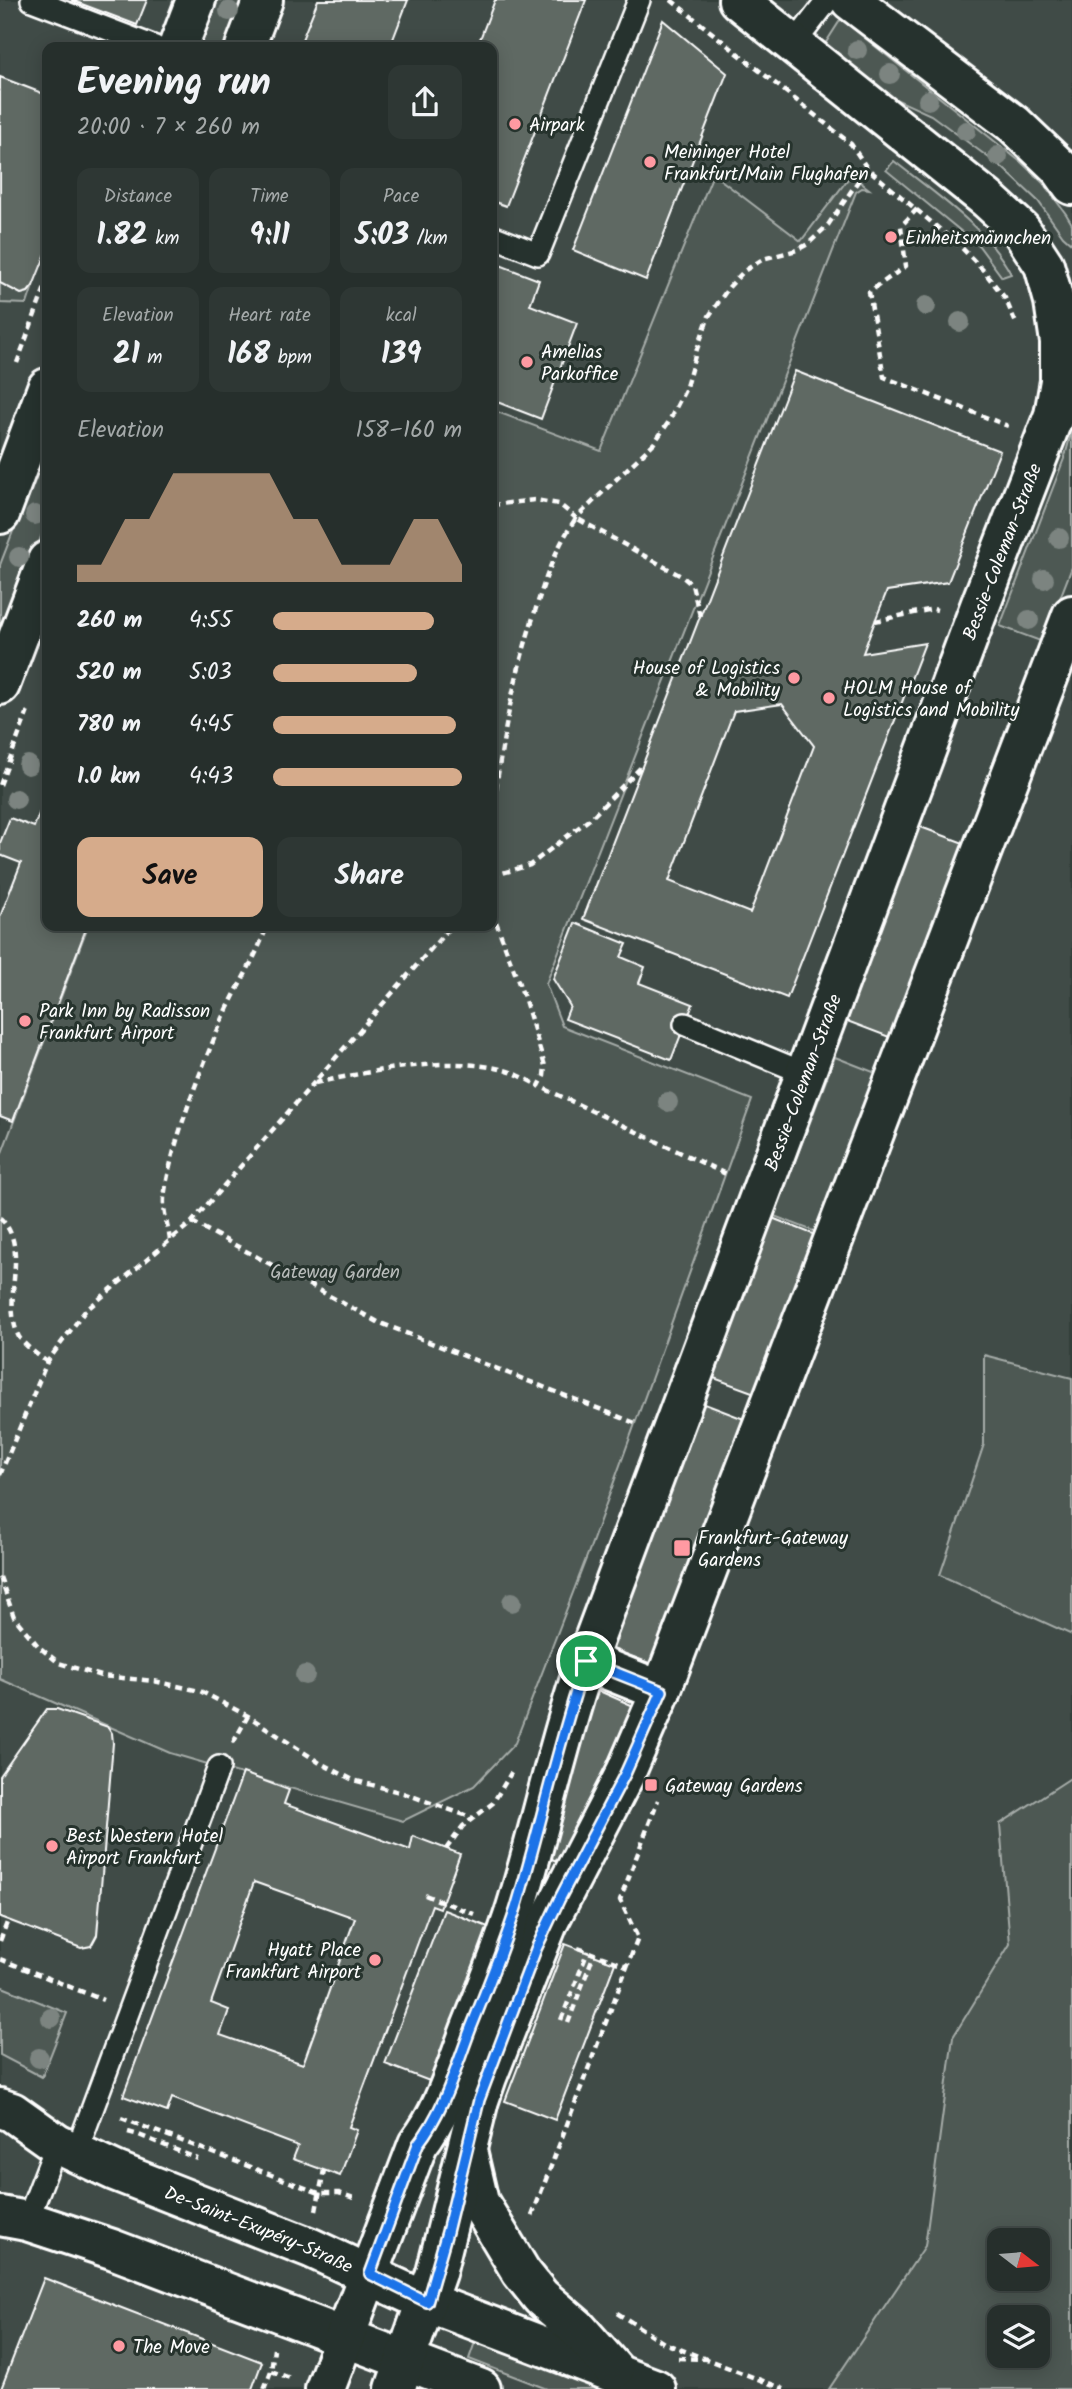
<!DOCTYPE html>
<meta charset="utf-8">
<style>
:root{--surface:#262f2c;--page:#2e3734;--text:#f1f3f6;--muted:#a4a9a9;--line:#424a48;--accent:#d6ab8b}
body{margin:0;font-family:Kalam,sans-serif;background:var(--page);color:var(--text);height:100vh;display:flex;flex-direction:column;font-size:26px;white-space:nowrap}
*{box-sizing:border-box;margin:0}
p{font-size:23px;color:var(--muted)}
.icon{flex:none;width:38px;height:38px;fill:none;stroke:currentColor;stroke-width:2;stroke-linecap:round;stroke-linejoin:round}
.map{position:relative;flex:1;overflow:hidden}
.panel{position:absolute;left:42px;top:42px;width:455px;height:889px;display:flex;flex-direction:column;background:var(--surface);border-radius:14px;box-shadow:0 4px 18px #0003,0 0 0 2px var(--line)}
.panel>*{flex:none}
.needle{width:46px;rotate:106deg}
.fabs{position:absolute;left:987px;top:2228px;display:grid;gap:14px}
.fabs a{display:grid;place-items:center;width:63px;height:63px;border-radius:14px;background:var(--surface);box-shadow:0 4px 18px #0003,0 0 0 2px var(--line);font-size:35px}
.pin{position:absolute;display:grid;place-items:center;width:60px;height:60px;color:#fff;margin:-30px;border:4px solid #fff;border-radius:50%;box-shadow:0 2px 7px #0007}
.round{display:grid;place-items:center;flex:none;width:74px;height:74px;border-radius:14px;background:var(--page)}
.head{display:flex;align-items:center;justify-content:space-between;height:119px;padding:0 35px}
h1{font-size:38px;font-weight:700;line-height:52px}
.figures{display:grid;grid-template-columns:repeat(3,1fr);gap:10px;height:119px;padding:7px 35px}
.figures div{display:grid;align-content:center;border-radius:14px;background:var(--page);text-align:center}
.figures b{font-size:30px;font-weight:700}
.figures small{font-size:19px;font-weight:400}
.figures p{font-size:19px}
.chart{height:196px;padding:14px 35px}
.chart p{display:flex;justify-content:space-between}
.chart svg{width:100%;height:126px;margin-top:7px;fill:var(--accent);opacity:.7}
.button{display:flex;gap:14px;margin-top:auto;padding:14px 35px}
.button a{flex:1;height:80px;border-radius:14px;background:var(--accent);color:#111;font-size:28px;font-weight:700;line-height:80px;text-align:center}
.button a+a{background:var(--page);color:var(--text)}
ul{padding:0 35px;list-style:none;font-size:23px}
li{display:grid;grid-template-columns:112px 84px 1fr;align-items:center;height:52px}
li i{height:18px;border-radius:9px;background:var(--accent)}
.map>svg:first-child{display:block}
.built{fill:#404c47;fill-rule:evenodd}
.green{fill:#4d5853;stroke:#a6aca9;stroke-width:2;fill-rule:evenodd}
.building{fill:#5f6964;stroke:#fff;stroke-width:2;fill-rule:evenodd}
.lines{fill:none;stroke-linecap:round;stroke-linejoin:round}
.lane-casing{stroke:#fff;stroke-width:26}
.street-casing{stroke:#fff;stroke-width:44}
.path{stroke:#fff;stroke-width:4.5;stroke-dasharray:7 5;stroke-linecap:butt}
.lane{stroke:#26332d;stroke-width:21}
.street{stroke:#26332d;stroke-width:38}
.tree{fill:#7c8480}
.route-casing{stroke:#fff;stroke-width:14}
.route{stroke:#1a73e8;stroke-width:9}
.poi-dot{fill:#ff9aa2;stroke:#26332d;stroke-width:2.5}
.labels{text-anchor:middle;stroke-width:6;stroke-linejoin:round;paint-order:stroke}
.poi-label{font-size:19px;fill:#fff;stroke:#26332d;text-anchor:start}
.street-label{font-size:19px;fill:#fff;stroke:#26332d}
.park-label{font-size:19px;fill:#b8bcba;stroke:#26332d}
</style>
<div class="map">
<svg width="1072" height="2389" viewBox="0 0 1072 2389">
<rect width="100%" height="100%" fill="#333f3a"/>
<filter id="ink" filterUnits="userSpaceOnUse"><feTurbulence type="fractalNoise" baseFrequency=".0143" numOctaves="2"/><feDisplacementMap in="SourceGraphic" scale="14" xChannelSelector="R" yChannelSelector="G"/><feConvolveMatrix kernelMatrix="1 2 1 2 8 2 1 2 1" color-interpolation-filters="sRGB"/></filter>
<g filter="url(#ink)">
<path class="built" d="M 0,0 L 1072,0 L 1072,1378 L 985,1355 L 984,1444 L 940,1574 L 1072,1635 L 1072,1777 L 1000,1824 L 1010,1944 L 953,2038 L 925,2246 L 829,2389 L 0,2389 ZM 47,47 L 492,47 L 492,926 L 47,926 Z"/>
<g class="green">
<path d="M 218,0 L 247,0 L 229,47 L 200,47 Z"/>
<path d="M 841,19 L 1022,163 L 1043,183 L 1066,214 L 1072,224 L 1072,244 L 1063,236 L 1038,201 L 1004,169 L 931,115 L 891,97 L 825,44 Z"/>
<path d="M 894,161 C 935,194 986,227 1011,274 L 1002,277 L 979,246 L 886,170 Z"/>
<path d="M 713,174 L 801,241 L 851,175 L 869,189 L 862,188 L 856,192 L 546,984 L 562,1026 L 752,1100 L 589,1551 L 515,1743 L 474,1786 L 403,1821 L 170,1753 L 0,1679 L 0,1158 L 88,926 L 492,926 L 492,410 L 601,451 Z"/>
<path d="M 0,283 L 21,294 L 28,292 L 33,286 L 27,304 L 0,303 Z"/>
<path d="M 1072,430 L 1072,567 L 1043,642 L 1000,626 L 1065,456 Z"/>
<path d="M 47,443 L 47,521 L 0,644 L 0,565 Z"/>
<path d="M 835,1057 L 876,1073 L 816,1232 L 774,1216 Z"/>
<path d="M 984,1355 L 1072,1378 L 1072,1635 L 940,1575 L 984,1444 Z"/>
<path d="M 1072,1777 L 1072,2389 L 829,2389 L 925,2246 L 953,2037 L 1010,1944 L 1000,1824 ZM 999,2240 L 1038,2240 L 1038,2278 L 999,2278 ZM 999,2317 L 1038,2317 L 1038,2356 L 999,2356 Z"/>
<path d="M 0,1986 L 67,2013 L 42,2077 L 0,2055 Z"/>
<path d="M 475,2342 L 600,2389 L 547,2389 L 469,2359 Z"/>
</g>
<g class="building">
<path d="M 71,0 L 147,0 L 137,25 Z"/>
<path d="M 318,0 L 408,0 L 390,47 L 299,47 Z"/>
<path d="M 495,0 L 586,0 L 506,206 L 492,201 L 492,47 L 477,47 Z"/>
<path d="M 663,20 L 727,73 L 646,280 L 573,250 Z"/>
<path d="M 0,77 L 47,95 L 47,251 L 33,286 L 28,292 L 21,294 L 0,283 Z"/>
<path d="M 492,262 L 539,280 L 530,305 L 577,323 L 541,419 L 492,400 Z"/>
<path d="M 795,371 L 1000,451 L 948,582 L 887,591 L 875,621 L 863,653 L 925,643 L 787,998 L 583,919 ZM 782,704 L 814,746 L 750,913 L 669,881 L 734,711 Z"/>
<path d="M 47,793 L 47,926 L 87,926 L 13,1121 L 0,1116 L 0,917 L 21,863 L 0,855 L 0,843 L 10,818 L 34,827 Z"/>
<path d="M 918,826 L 969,845 L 897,1040 L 847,1021 Z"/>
<path d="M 575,923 L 627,944 L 621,957 L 645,967 L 639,983 L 693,1004 L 671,1060 L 565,1019 L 570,1006 L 553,979 Z"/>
<path d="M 772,1218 L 823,1238 L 763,1396 L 711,1377 Z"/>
<path d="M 702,1403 L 752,1422 L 657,1666 L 607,1647 Z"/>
<path d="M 590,1687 L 636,1707 L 562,1864 L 550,1858 Z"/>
<path d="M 47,1709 L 57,1709 L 108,1727 L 112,1733 L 113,1743 L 97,1935 L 91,1946 L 81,1948 L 0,1917 L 0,1776 Z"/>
<path d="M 243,1773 L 289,1790 L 284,1804 L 410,1850 L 413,1836 L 460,1854 L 440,1908 L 432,1905 L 349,2127 L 357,2130 L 340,2176 L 293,2159 L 298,2146 L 172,2098 L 167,2112 L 123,2096 ZM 254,1882 L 355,1918 L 303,2064 L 220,2035 L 229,2010 L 211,2003 Z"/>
<path d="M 444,1910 L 491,1928 L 432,2082 L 385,2064 Z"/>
<path d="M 565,1944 L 615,1963 L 555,2120 L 505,2101 Z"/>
<path d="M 44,2278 L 262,2362 L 252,2389 L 1,2389 Z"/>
</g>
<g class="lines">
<g class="lane-casing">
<g id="lane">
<path d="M 32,0 L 155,47"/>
<path d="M 793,45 L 828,0"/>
<path d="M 492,236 L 538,254 L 639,0"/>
<path d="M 685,1024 L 804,1073"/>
<path d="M 76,2153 L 219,1767"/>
<path d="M 27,2221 L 57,2144"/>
</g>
</g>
<g class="street-casing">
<g id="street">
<path d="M 850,0 L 1015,125 L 1060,168 L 1072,185"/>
<path d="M 178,47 L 196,0"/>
<path d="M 245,47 L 263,0"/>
<path d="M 0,514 L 47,388"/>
<path d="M 0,685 L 47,561"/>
<path d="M 586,1661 L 661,1691"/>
<path id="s1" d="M 0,2108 L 12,2112 L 57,2144 L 115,2171 L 311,2248 L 427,2302 L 656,2389"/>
<path d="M 468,2155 L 479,2202 L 521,2272 L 541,2297 L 577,2328 L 614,2370"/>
<path d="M 0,2216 L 27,2221 L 112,2249 L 481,2389"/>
<path id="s2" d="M 325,2389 L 418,2144 C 444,2111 456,2067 471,2028 C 487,1988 503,1949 516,1908 C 541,1826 558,1742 586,1661 L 980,606 L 1054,415 L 1060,381 L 1060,342 L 1054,301 L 1044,265 L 1021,230 L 987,199 L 738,0"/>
<path d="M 395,2389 L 436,2273 L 479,2100 L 487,2077 L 548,1923 L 626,1772 L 661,1691 L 1072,615"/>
</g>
</g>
<g class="path">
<path d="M 671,0 L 851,144 L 867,168 L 962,248 L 983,270 L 1005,298 L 1016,323"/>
<path d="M 917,209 L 901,226 L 906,266 L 869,292 L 884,377 L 1008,426"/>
<path d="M 17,363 L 47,282"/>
<path d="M 492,505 L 535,500 L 559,504 L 576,518 L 654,443 L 668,423 L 685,390 L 697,349 L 709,316 L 729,287 L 744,271 L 763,259 L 797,250 L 808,244 L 828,225 L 867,168"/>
<path d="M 875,621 L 933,609 L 937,610"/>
<path d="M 0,785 L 28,711"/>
<path d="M 492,825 C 499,755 511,688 532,621 C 544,582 553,552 576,518 L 683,577 L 692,585 L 700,616"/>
<path d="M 492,876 L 530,865 L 591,818 L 643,765"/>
<path d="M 492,911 L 525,1000 L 545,1066 L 544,1076 L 539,1086 L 728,1175"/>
<path d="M 315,1083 C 371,1071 448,1055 504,1070 C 516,1073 528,1080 539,1086"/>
<path d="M 0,1218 C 32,1248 0,1299 19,1337 C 25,1346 38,1355 47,1362"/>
<path d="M 192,1222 L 378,1322 L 635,1423"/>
<path d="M 170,1240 C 168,1227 163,1211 164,1198 C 171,1144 201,1068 223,1018 C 237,987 256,958 267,926"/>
<path d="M 0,1475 L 47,1362 L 85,1311 L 192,1222 L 451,926"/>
<path d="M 0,1577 L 14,1617 L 39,1647 L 59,1663 L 101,1676 L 154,1681 L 200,1691 L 248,1716 L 320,1763 L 353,1780 L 403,1793 L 473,1818"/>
<path d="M 233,1743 L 248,1716"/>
<path d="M 446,1849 L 463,1826 L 493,1803 L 511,1773"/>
<path d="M 425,1895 L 474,1914"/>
<path d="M 0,1941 L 8,1920"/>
<path d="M 578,1948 L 627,1966"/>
<path d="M 0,1959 L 103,2000"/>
<path d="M 561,2020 L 588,1951"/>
<path d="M 568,2023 L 594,1954"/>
<path d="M 121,2118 L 319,2193 L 339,2193 L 357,2199"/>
<path d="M 128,2132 L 139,2135 L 198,2159"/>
<path d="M 316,2211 L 324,2170"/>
<path d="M 532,2216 L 638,1938 L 620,1900 L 658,1800"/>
<path d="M 617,2313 L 664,2343 L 784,2389"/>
<path d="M 678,2358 L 706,2359"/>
<path d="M 271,2371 L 290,2378"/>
<path d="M 264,2389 L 271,2371 L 274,2349"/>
</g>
<use href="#lane" class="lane"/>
<use href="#street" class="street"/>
</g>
<g class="tree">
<circle cx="229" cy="11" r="10"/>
<circle cx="857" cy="50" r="10"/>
<circle cx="890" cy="74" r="10"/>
<circle cx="928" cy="100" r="10"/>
<circle cx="966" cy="131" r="10"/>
<circle cx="998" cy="156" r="10"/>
<circle cx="926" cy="306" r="10"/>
<circle cx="960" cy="322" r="10"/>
<circle cx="35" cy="515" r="10"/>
<circle cx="1059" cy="538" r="10"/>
<circle cx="19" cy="557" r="10"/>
<circle cx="1044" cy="579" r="10"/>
<circle cx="1029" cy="620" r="10"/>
<circle cx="28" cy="765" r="10"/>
<circle cx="16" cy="799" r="10"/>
<circle cx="668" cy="1102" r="10"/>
<circle cx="512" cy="1602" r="10"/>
<circle cx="305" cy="1675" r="10"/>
<circle cx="51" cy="2018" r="10"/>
<circle cx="39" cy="2058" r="10"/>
</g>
</g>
<g class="lines" filter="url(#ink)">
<g class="route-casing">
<path id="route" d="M 586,1661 L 662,1691 L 626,1772 L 559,1900 L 536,1949 L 479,2100 L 447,2232 L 427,2302 L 370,2274 L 418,2144 C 444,2111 456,2067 471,2028 C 487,1988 503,1949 516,1908 C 541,1826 558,1742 586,1661 Z"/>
</g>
<use href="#route" class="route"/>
</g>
<g class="poi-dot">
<circle cx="515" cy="124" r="7"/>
<circle cx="650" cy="162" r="7"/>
<circle cx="891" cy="237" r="7"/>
<circle cx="527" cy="362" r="7"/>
<circle cx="794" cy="678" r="7"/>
<circle cx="829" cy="698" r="7"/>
<circle cx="25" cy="1021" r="7"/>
<rect x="673" y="1539" width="18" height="18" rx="3.5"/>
<rect x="644" y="1778" width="14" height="14" rx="3.5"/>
<circle cx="52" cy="1846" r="7"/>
<circle cx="375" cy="1960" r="7"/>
<circle cx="119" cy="2346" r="7"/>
</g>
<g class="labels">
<g class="poi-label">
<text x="529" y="131">Airpark</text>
<text x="664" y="158">Meininger Hotel<tspan x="664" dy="22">Frankfurt/Main Flughafen</tspan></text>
<text x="905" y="244">Einheitsmännchen</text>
<text x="541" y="358">Amelias<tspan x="541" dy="22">Parkoffice</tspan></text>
<text x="780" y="674" text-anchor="end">House of Logistics<tspan x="780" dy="22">&amp; Mobility</tspan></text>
<text x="843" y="694">HOLM House of<tspan x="843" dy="22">Logistics and Mobility</tspan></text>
<text x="39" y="1017">Park Inn by Radisson<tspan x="39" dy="22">Frankfurt Airport</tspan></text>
<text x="698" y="1544">Frankfurt-Gateway<tspan x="698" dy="22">Gardens</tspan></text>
<text x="665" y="1792">Gateway Gardens</text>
<text x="66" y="1842">Best Western Hotel<tspan x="66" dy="22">Airport Frankfurt</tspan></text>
<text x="361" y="1956" text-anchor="end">Hyatt Place<tspan x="361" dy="22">Frankfurt Airport</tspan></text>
<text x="133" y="2353">The Move</text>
</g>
<g class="street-label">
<text dy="7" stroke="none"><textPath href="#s2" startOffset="1960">Bessie-Coleman-Straße</textPath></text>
<text dy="7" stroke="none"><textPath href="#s2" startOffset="1393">Bessie-Coleman-Straße</textPath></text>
<text dy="7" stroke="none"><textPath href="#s1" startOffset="287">De-Saint-Exupéry-Straße</textPath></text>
</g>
<g class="park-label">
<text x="335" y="1278">Gateway Garden</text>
</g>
</g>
</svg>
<div class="fabs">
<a><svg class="needle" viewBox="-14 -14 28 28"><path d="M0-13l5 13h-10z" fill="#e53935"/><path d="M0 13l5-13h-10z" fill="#a4a9a9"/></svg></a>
<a><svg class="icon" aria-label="layers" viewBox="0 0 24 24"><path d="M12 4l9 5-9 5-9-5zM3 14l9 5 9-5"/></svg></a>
</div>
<div class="pin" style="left:586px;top:1661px;background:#1e9e55"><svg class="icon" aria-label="arrive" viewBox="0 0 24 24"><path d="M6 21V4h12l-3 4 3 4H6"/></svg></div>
<section class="panel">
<div class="head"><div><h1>Evening run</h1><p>20:00 · 7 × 260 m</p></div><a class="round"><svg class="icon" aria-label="share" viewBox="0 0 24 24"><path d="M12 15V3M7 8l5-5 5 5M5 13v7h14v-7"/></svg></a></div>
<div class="figures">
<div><p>Distance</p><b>1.82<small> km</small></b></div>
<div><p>Time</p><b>9:11</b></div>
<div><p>Pace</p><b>5:03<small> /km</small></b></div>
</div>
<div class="figures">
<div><p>Elevation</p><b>21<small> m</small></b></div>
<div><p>Heart rate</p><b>168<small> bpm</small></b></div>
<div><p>kcal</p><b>139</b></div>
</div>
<div class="chart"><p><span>Elevation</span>158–160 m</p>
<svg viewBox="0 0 160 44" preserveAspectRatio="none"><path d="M0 44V38L10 38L20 22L30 22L40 6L50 6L60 6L70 6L80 6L90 22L100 22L110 38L120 38L130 38L140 22L150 22L160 38V44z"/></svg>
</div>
<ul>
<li><b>260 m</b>4:55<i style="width:85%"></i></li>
<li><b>520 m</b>5:03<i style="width:76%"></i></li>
<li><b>780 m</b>4:45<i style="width:97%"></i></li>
<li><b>1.0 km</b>4:43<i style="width:100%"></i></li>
</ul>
<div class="button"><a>Save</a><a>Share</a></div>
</section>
</div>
